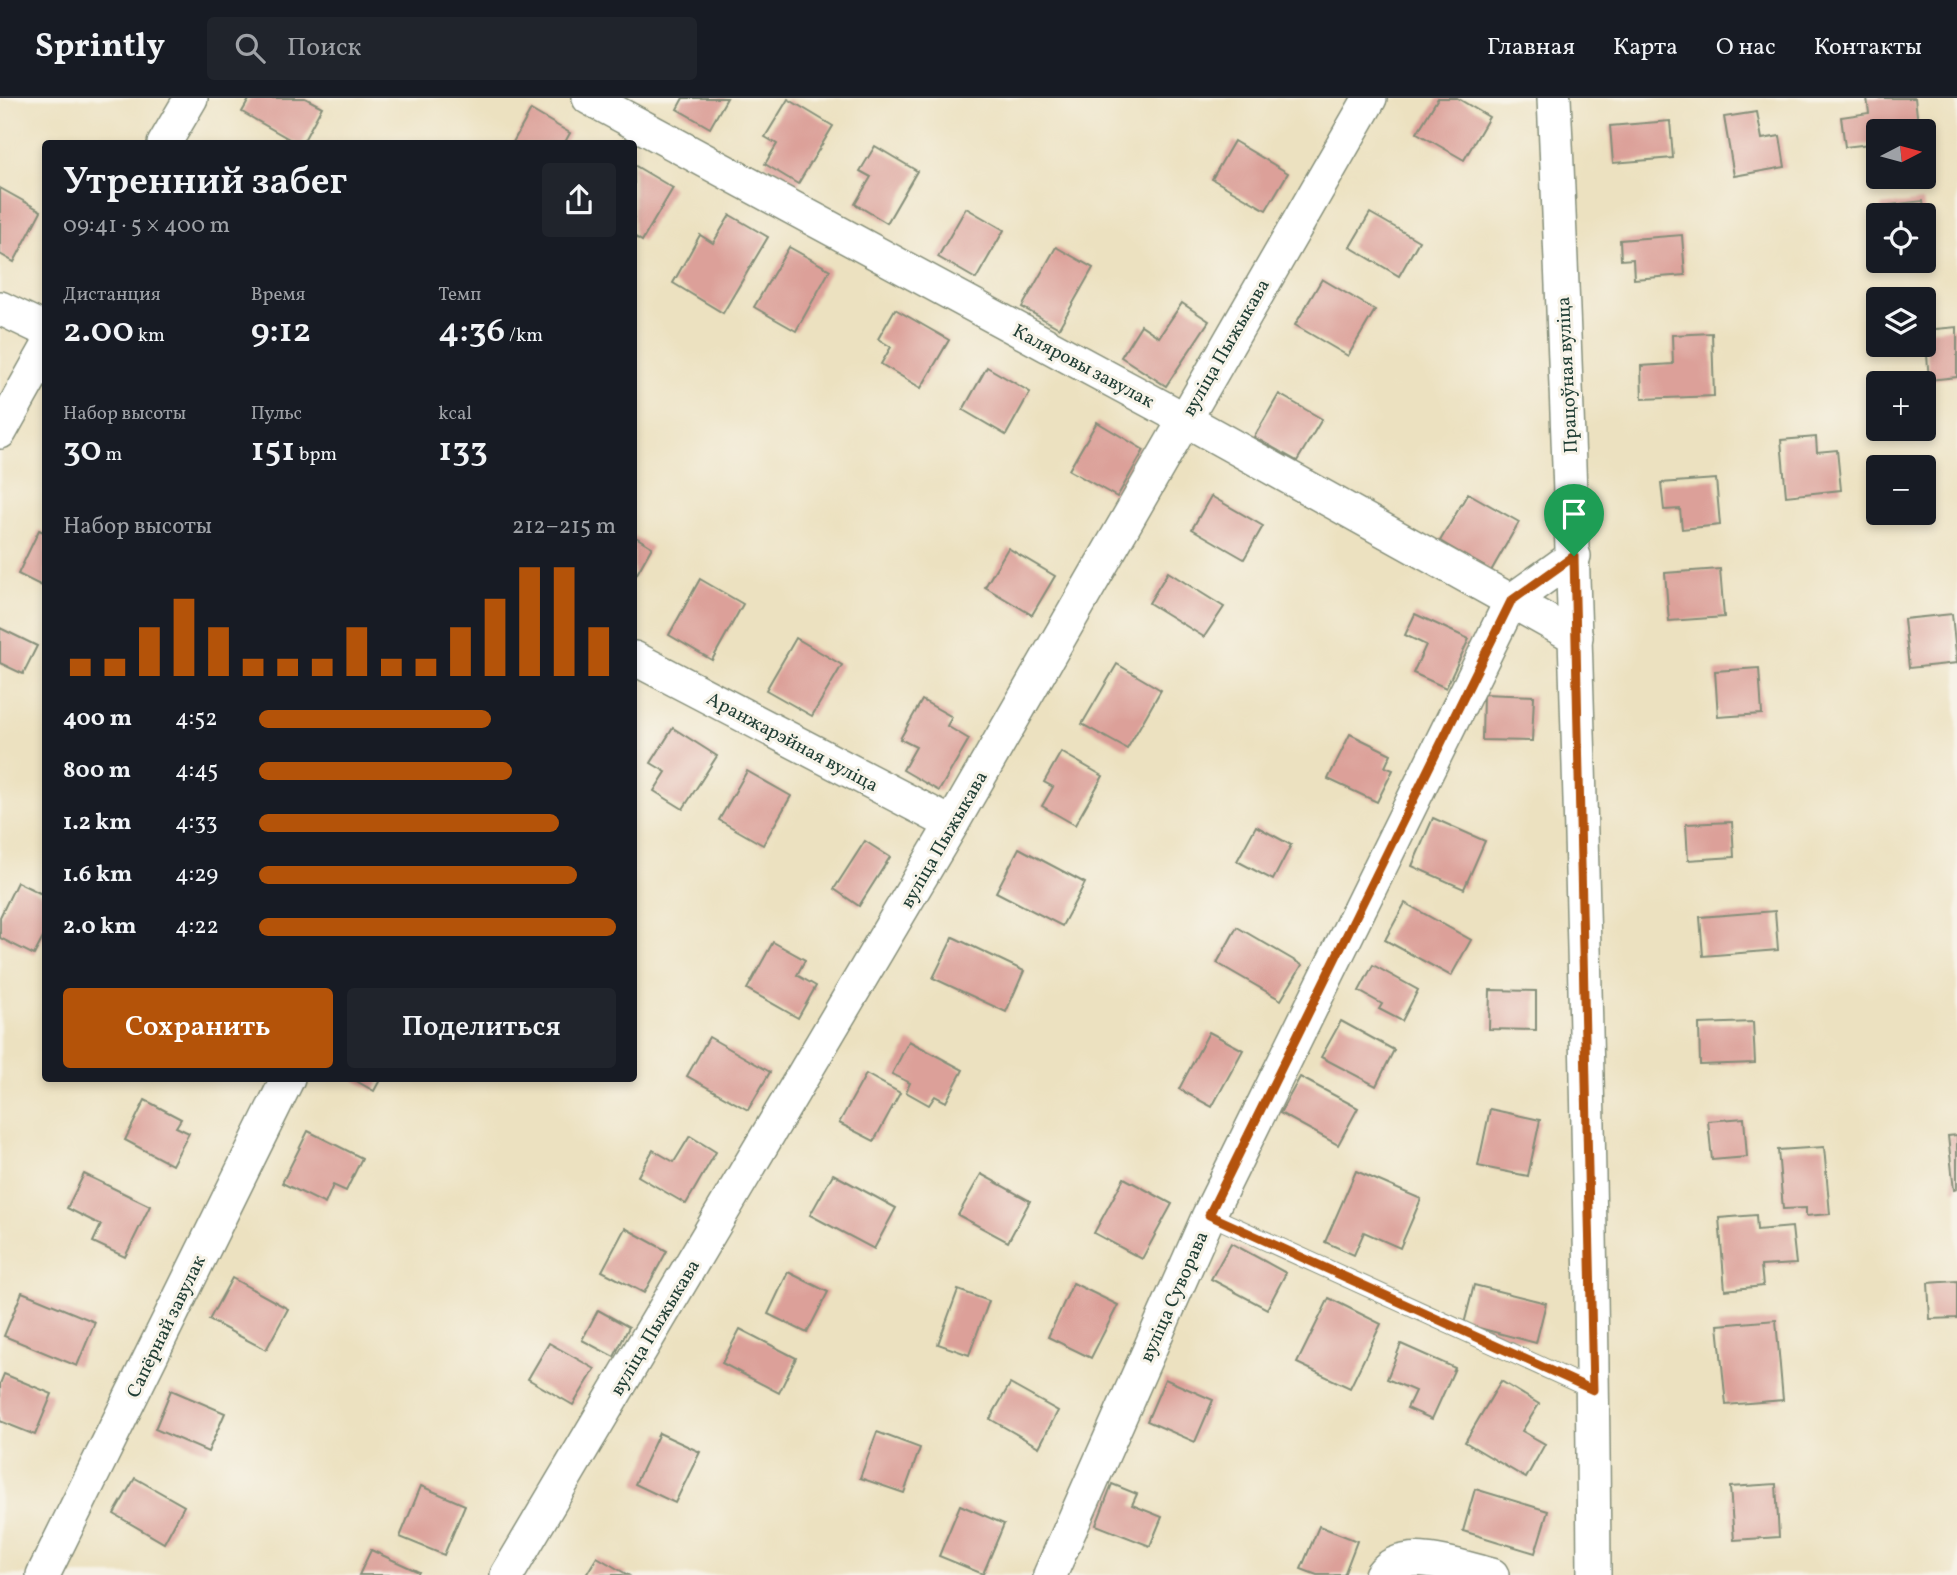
<!DOCTYPE html>
<html lang="ru">
<meta charset="utf-8">
<style>
:root{--surface:#171b24;--page:#20242c;--text:#f1f3f6;--muted:#9ea1a6;--line:#363941;--accent:#b45309}
body{margin:0;font-family:Vollkorn,serif;background:var(--page);color:var(--text);height:100vh;display:flex;flex-direction:column;font-size:26px;white-space:nowrap}
*{box-sizing:border-box;margin:0}
p{font-size:23px;color:var(--muted)}
.icon{flex:none;width:38px;height:38px;fill:none;stroke:currentColor;stroke-width:2;stroke-linecap:round;stroke-linejoin:round}
.map{position:relative;flex:1;overflow:hidden}
.sheet{position:absolute;left:42px;top:42px;width:595px;height:942px;display:flex;flex-direction:column;background:var(--surface);border-radius:7px;box-shadow:0 4px 10px #0003}
.sheet>*{flex:none}
.needle{width:46px;rotate:84deg}
.tools{position:absolute;left:1866px;top:21px;display:grid;gap:14px}
.tools a{display:grid;place-items:center;width:70px;height:70px;border-radius:7px;background:var(--surface);box-shadow:0 4px 10px #0003;font-size:35px}
.pin{position:absolute;display:grid;place-items:center;width:60px;height:60px;color:#fff;margin:-72px -30px;border-radius:50% 50% 50% 0;rotate:-45deg;box-shadow:0 0 7px #0007}
.pin .icon{rotate:45deg}
.round{display:grid;place-items:center;flex:none;width:74px;height:74px;border-radius:7px;background:var(--page)}
.overview{display:flex;align-items:center;justify-content:space-between;height:119px;padding:0 21px}
h1{font-size:38px;font-weight:600;line-height:52px}
.figures{display:grid;grid-template-columns:repeat(3,1fr);gap:10px;height:119px;padding:7px 21px}
.figures div{display:grid;align-content:center}
.figures b{font-size:35px;font-weight:600}
.figures small{font-size:19px;font-weight:400}
.figures p{font-size:19px}
.chart{height:196px;padding:14px 21px}
.chart p{display:flex;justify-content:space-between}
.chart svg{width:100%;height:126px;margin-top:7px;stroke:var(--accent);stroke-width:6}
.cta{display:flex;gap:14px;margin-top:auto;padding:14px 21px}
.cta a{flex:1;height:80px;border-radius:7px;background:var(--accent);color:#fff;font-size:28px;font-weight:600;line-height:80px;text-align:center}
.cta a+a{background:var(--page);color:var(--text)}
ul{padding:0 21px;list-style:none;font-size:23px}
li{display:grid;grid-template-columns:112px 84px 1fr;align-items:center;height:52px}
li i{height:18px;border-radius:9px;background:var(--accent)}
header{display:flex;align-items:center;gap:42px;box-sizing:border-box;height:98px;padding:0 35px;background:var(--surface);border-bottom:2px solid var(--line)}
header strong{font-size:33px}
nav{display:flex;gap:38px;margin-inline-start:auto;font-size:24px}
.search{width:490px;height:63px;background:var(--page);display:flex;align-items:center;gap:18px;box-sizing:border-box;padding:0 24px;border-radius:7px;color:var(--muted);font-size:26px}
.map>svg:first-child{display:block}
.building{fill:#dca099}
.lines{fill:none;stroke-linecap:round;stroke-linejoin:round}
.service-casing{stroke:#868f7a;stroke-width:20}
.minor-casing{stroke:#868f7a;stroke-width:36}
.service{stroke:#fff;stroke-width:18}
.minor{stroke:#fff;stroke-width:33}
.route-casing{stroke:#fff;stroke-width:14}
.route{stroke:#b45309;stroke-width:9}
.labels{text-anchor:middle;stroke-width:6;stroke-linejoin:round;paint-order:stroke}
.street-label{font-size:19px;fill:#1f3d34;stroke:#f7f3e8}
</style>
<header>
<strong>Sprintly</strong>
<div class="search"><svg class="icon" aria-label="search" viewBox="0 0 24 24"><circle cx="10" cy="10" r="6"/><path d="M15 15l6 6"/></svg>Поиск</div>
<nav><a>Главная</a><a>Карта</a><a>О нас</a><a>Контакты</a></nav>
</header>
<div class="map">
<svg width="1957" height="1477" viewBox="0 0 1957 1477">
<rect width="100%" height="100%" fill="#f7f3e8"/>
<filter id="ink" filterUnits="userSpaceOnUse"><feTurbulence type="fractalNoise" baseFrequency=".0143" numOctaves="2"/><feDisplacementMap in="SourceGraphic" scale="14" xChannelSelector="R" yChannelSelector="G"/><feConvolveMatrix kernelMatrix="1 2 1 2 8 2 1 2 1" color-interpolation-filters="sRGB"/></filter>
<filter id="wash" filterUnits="userSpaceOnUse"><feTurbulence type="fractalNoise" baseFrequency=".00686" numOctaves="4" result="noise"/><feDisplacementMap in="SourceGraphic" scale="28" xChannelSelector="R" yChannelSelector="G"/><feGaussianBlur stdDeviation="1.57" result="paint"/><feColorMatrix in="noise" values="0 0 0 0 0 0 0 0 0 0 0 0 0 0 0 0 0 1.4 0 .05"/><feComposite in="paint" operator="in"/></filter>
<g filter="url(#wash)">
<rect width="100%" height="100%" fill="#ece1c0"/>
<g id="blocks">
<g class="building">
<path d="M 250,0 L 305,0 L 322,9 L 302,46 L 298,46 L 242,14 Z"/>
<path d="M 683,0 L 727,0 L 710,30 L 677,11 Z"/>
<path d="M 1438,0 L 1457,0 L 1489,19 L 1464,62 L 1417,35 Z"/>
<path d="M 1867,0 L 1915,0 L 1918,26 L 1906,28 L 1907,33 L 1878,33 L 1878,45 L 1845,49 L 1841,19 L 1869,15 Z"/>
<path d="M 788,1 L 833,28 L 798,86 L 765,66 L 777,46 L 765,39 Z"/>
<path d="M 531,12 L 570,35 L 564,46 L 512,46 Z"/>
<path d="M 1757,14 L 1762,41 L 1780,38 L 1785,69 L 1734,78 L 1724,19 Z"/>
<path d="M 1670,23 L 1673,60 L 1613,65 L 1610,28 Z"/>
<path d="M 1234,43 L 1288,75 L 1266,112 L 1212,81 Z"/>
<path d="M 875,48 L 917,73 L 887,125 L 855,106 L 871,79 L 860,73 Z"/>
<path d="M 634,67 L 673,90 L 642,143 L 634,138 Z"/>
<path d="M 0,90 L 41,113 L 14,164 L 0,156 Z"/>
<path d="M 1923,103 L 1925,117 L 1882,117 L 1881,108 Z"/>
<path d="M 966,110 L 1004,132 L 976,181 L 938,159 Z"/>
<path d="M 1370,115 L 1419,143 L 1399,178 L 1350,149 Z"/>
<path d="M 730,117 L 768,139 L 723,215 L 673,185 L 700,137 L 713,145 Z"/>
<path d="M 1923,120 L 1930,161 L 1923,162 Z"/>
<path d="M 1682,137 L 1685,177 L 1634,181 L 1633,161 L 1621,162 L 1620,142 Z"/>
<path d="M 789,149 L 830,172 L 796,233 L 754,209 Z"/>
<path d="M 1056,149 L 1093,170 L 1059,230 L 1022,209 Z"/>
<path d="M 1322,181 L 1375,212 L 1348,258 L 1295,227 Z"/>
<path d="M 1182,205 L 1209,223 L 1166,288 L 1121,259 L 1141,227 L 1159,239 Z"/>
<path d="M 895,211 L 949,242 L 921,290 L 881,266 L 891,249 L 878,241 Z"/>
<path d="M 1957,229 L 1957,279 L 1929,282 L 1925,232 Z"/>
<path d="M 1712,235 L 1714,298 L 1642,301 L 1641,268 L 1673,266 L 1672,237 Z"/>
<path d="M 987,269 L 1030,294 L 1006,337 L 963,312 Z"/>
<path d="M 1279,296 L 1322,321 L 1297,363 L 1254,339 Z"/>
<path d="M 1097,324 L 1144,352 L 1117,399 L 1069,372 Z"/>
<path d="M 1816,339 L 1817,354 L 1837,352 L 1841,392 L 1786,398 L 1781,342 Z"/>
<path d="M 1716,381 L 1720,427 L 1682,431 L 1680,411 L 1664,412 L 1661,385 Z"/>
<path d="M 1468,395 L 1519,424 L 1491,473 L 1440,443 Z"/>
<path d="M 1211,398 L 1263,428 L 1244,461 L 1192,431 Z"/>
<path d="M 39,432 L 46,435 L 46,490 L 18,476 Z"/>
<path d="M 634,438 L 652,449 L 634,481 Z"/>
<path d="M 1008,450 L 1055,478 L 1032,517 L 985,489 Z"/>
<path d="M 1720,471 L 1724,519 L 1669,523 L 1665,475 Z"/>
<path d="M 1168,474 L 1224,509 L 1204,539 L 1149,505 Z"/>
<path d="M 700,481 L 743,506 L 712,562 L 669,537 Z"/>
<path d="M 1415,516 L 1469,541 L 1446,590 L 1413,575 L 1426,547 L 1405,537 Z"/>
<path d="M 1952,516 L 1957,565 L 1909,570 L 1904,521 Z"/>
<path d="M 0,530 L 37,548 L 23,576 L 0,565 Z"/>
<path d="M 796,540 L 842,567 L 812,618 L 766,592 Z"/>
<path d="M 1117,566 L 1161,592 L 1127,651 L 1082,626 Z"/>
<path d="M 1759,570 L 1762,616 L 1718,619 L 1715,573 Z"/>
<path d="M 1483,596 L 1534,598 L 1532,643 L 1482,642 Z"/>
<path d="M 922,602 L 952,619 L 947,628 L 969,641 L 939,693 L 903,672 L 916,649 L 900,641 Z"/>
<path d="M 673,630 L 717,658 L 683,711 L 654,693 L 666,674 L 651,665 Z"/>
<path d="M 1350,636 L 1391,656 L 1385,669 L 1393,672 L 1377,704 L 1328,681 Z"/>
<path d="M 1061,654 L 1103,678 L 1075,727 L 1042,708 L 1053,689 L 1044,684 Z"/>
<path d="M 747,673 L 791,698 L 763,747 L 719,722 Z"/>
<path d="M 1433,720 L 1485,743 L 1464,791 L 1412,768 Z"/>
<path d="M 1732,724 L 1734,759 L 1688,762 L 1686,726 Z"/>
<path d="M 1256,728 L 1291,747 L 1273,782 L 1237,763 Z"/>
<path d="M 865,743 L 890,759 L 859,808 L 834,791 Z"/>
<path d="M 1019,750 L 1085,785 L 1062,828 L 996,794 Z"/>
<path d="M 17,784 L 46,798 L 46,834 L 34,857 L 0,840 L 0,819 Z"/>
<path d="M 1405,805 L 1471,842 L 1451,878 L 1385,842 Z"/>
<path d="M 1775,813 L 1778,852 L 1703,858 L 1700,819 Z"/>
<path d="M 1237,829 L 1302,867 L 1281,902 L 1217,865 Z"/>
<path d="M 953,839 L 1024,873 L 1006,914 L 933,880 Z"/>
<path d="M 773,844 L 805,862 L 797,877 L 816,888 L 798,920 L 747,891 Z"/>
<path d="M 1373,867 L 1418,892 L 1402,923 L 1379,911 L 1382,906 L 1359,893 Z"/>
<path d="M 1490,892 L 1536,893 L 1536,932 L 1489,931 Z"/>
<path d="M 1341,923 L 1394,952 L 1376,988 L 1321,959 Z"/>
<path d="M 1753,924 L 1755,965 L 1700,967 L 1699,926 Z"/>
<path d="M 1209,934 L 1243,952 L 1212,1009 L 1179,991 Z"/>
<path d="M 709,939 L 770,974 L 748,1012 L 687,978 Z"/>
<path d="M 909,943 L 963,972 L 946,1004 L 935,998 L 929,1007 L 906,994 L 910,985 L 892,976 Z"/>
<path d="M 866,976 L 900,995 L 874,1043 L 839,1025 Z"/>
<path d="M 1300,979 L 1358,1010 L 1338,1047 L 1280,1015 Z"/>
<path d="M 351,980 L 381,980 L 374,993 Z"/>
<path d="M 145,1002 L 181,1021 L 176,1029 L 189,1035 L 172,1067 L 125,1042 Z"/>
<path d="M 1490,1011 L 1540,1022 L 1528,1078 L 1478,1068 Z"/>
<path d="M 1744,1020 L 1747,1059 L 1712,1062 L 1708,1023 Z"/>
<path d="M 308,1033 L 362,1060 L 346,1093 L 333,1087 L 325,1106 L 282,1085 Z"/>
<path d="M 1957,1037 L 1957,1091 L 1954,1092 L 1948,1038 Z"/>
<path d="M 690,1038 L 716,1054 L 686,1106 L 638,1078 L 653,1052 L 674,1064 Z"/>
<path d="M 1824,1049 L 1830,1116 L 1806,1118 L 1806,1110 L 1783,1111 L 1778,1052 Z"/>
<path d="M 1356,1073 L 1421,1101 L 1400,1150 L 1364,1134 L 1354,1157 L 1325,1144 Z"/>
<path d="M 84,1076 L 150,1108 L 125,1159 L 93,1144 L 101,1127 L 67,1110 Z"/>
<path d="M 833,1076 L 896,1110 L 874,1151 L 810,1117 Z"/>
<path d="M 981,1076 L 1030,1103 L 1008,1144 L 958,1117 Z"/>
<path d="M 1124,1080 L 1172,1106 L 1142,1161 L 1094,1135 Z"/>
<path d="M 1756,1117 L 1757,1132 L 1792,1129 L 1796,1166 L 1761,1168 L 1763,1188 L 1725,1192 L 1719,1120 Z"/>
<path d="M 625,1130 L 667,1153 L 644,1195 L 602,1173 Z"/>
<path d="M 1231,1145 L 1286,1175 L 1267,1211 L 1211,1181 Z"/>
<path d="M 788,1174 L 828,1194 L 807,1235 L 768,1216 Z"/>
<path d="M 232,1180 L 288,1211 L 266,1252 L 209,1222 Z"/>
<path d="M 1957,1183 L 1957,1220 L 1930,1221 L 1928,1185 Z"/>
<path d="M 1073,1185 L 1118,1207 L 1091,1260 L 1048,1239 Z"/>
<path d="M 1474,1187 L 1546,1205 L 1536,1245 L 1464,1226 Z"/>
<path d="M 958,1192 L 989,1203 L 969,1257 L 938,1246 Z"/>
<path d="M 22,1194 L 95,1224 L 77,1268 L 4,1238 Z"/>
<path d="M 1329,1200 L 1381,1226 L 1350,1290 L 1297,1265 Z"/>
<path d="M 598,1212 L 629,1229 L 614,1259 L 582,1242 Z"/>
<path d="M 1776,1222 L 1783,1302 L 1726,1307 L 1718,1227 Z"/>
<path d="M 740,1231 L 796,1260 L 779,1295 L 722,1265 Z"/>
<path d="M 549,1245 L 595,1271 L 573,1307 L 528,1281 Z"/>
<path d="M 1401,1246 L 1455,1270 L 1432,1321 L 1407,1310 L 1415,1293 L 1387,1281 Z"/>
<path d="M 4,1276 L 52,1296 L 35,1337 L 0,1323 L 0,1286 Z"/>
<path d="M 1165,1281 L 1213,1302 L 1195,1344 L 1147,1323 Z"/>
<path d="M 1501,1283 L 1539,1306 L 1522,1333 L 1545,1346 L 1526,1380 L 1465,1344 Z"/>
<path d="M 1010,1286 L 1058,1313 L 1039,1349 L 990,1321 Z"/>
<path d="M 171,1292 L 225,1315 L 208,1354 L 155,1331 Z"/>
<path d="M 877,1334 L 920,1350 L 904,1395 L 860,1380 Z"/>
<path d="M 659,1335 L 700,1354 L 675,1405 L 635,1386 Z"/>
<path d="M 135,1380 L 184,1408 L 164,1445 L 114,1416 Z"/>
<path d="M 1112,1386 L 1137,1396 L 1132,1407 L 1162,1419 L 1150,1448 L 1096,1427 Z"/>
<path d="M 1776,1386 L 1779,1439 L 1734,1442 L 1730,1389 Z"/>
<path d="M 421,1388 L 465,1407 L 444,1457 L 400,1439 Z"/>
<path d="M 1475,1391 L 1548,1413 L 1535,1455 L 1463,1433 Z"/>
<path d="M 960,1407 L 1004,1426 L 983,1476 L 939,1458 Z"/>
<path d="M 1319,1428 L 1357,1443 L 1344,1477 L 1317,1477 L 1301,1471 Z"/>
<path d="M 371,1452 L 419,1474 L 417,1477 L 359,1477 Z"/>
<path d="M 597,1459 L 628,1477 L 586,1477 Z"/>
</g>
</g>
</g>
<g filter="url(#ink)">
<use href="#blocks" fill-opacity="0" stroke="#868f7a" stroke-width="2"/>
<g class="lines">
<g class="service-casing">
<path id="service" d="M 1209,1117 L 1593,1292"/>
</g>
<g class="minor-casing">
<g id="minor">
<path d="M 589,0 L 1184,321 L 1576,539"/>
<path d="M 1554,0 C 1576,492 1591,984 1594,1477"/>
<path d="M 164,46 L 191,0"/>
<path d="M 0,210 L 46,232"/>
<path d="M 0,334 L 46,252"/>
<path d="M 634,560 L 952,726"/>
<path d="M 43,1477 L 288,980"/>
<path d="M 507,1477 L 952,726 L 1370,0"/>
<path d="M 1050,1477 L 1209,1117 L 1511,503 L 1574,458"/>
<path d="M 1381,1477 C 1404,1446 1461,1470 1492,1477"/>
</g>
</g>
<use href="#service" class="service"/>
<use href="#minor" class="minor"/>
</g>
</g>
<g class="lines" filter="url(#ink)">
<g class="route-casing">
<path id="route" d="M 1574,458 L 1593,1292 L 1209,1117 L 1511,503 Z"/>
</g>
<use href="#route" class="route"/>
</g>
<g class="labels">
<g class="street-label">
<text transform="translate(1225 249) rotate(-60)" y="7">вуліца Пыжыкава</text>
<text transform="translate(1084 267) rotate(28)" y="7">Каляровы завулак</text>
<text transform="translate(1566 277) rotate(-93)" y="7">Працоўная вуліца</text>
<text transform="translate(793 643) rotate(28)" y="7">Аранжарэйная вуліца</text>
<text transform="translate(943 741) rotate(-60)" y="7">вуліца Пыжыкава</text>
<text transform="translate(1173 1198) rotate(-66)" y="7">вуліца Суворава</text>
<text transform="translate(165 1228) rotate(-64)" y="7">Сапёрнай завулак</text>
<text transform="translate(654 1229) rotate(-59)" y="7">вуліца Пыжыкава</text>
</g>
</g>
</svg>
<div class="tools">
<a><svg class="needle" viewBox="-14 -14 28 28"><path d="M0-13l5 13h-10z" fill="#e53935"/><path d="M0 13l5-13h-10z" fill="#9ea1a6"/></svg></a>
<a><svg class="icon" aria-label="locate" viewBox="0 0 24 24"><circle cx="12" cy="12" r="6"/><path d="M12 2v4M12 18v4M2 12h4M18 12h4"/></svg></a>
<a><svg class="icon" aria-label="layers" viewBox="0 0 24 24"><path d="M12 4l9 5-9 5-9-5zM3 14l9 5 9-5"/></svg></a>
<a>+</a>
<a>−</a>
</div>
<div class="pin" style="left:1574px;top:458px;background:#1e9e55"><svg class="icon" aria-label="arrive" viewBox="0 0 24 24"><path d="M6 21V4h12l-3 4 3 4H6"/></svg></div>
<section class="sheet">
<div class="overview"><div><h1>Утренний забег</h1><p>09:41 · 5 × 400 m</p></div><a class="round"><svg class="icon" aria-label="share" viewBox="0 0 24 24"><path d="M12 15V3M7 8l5-5 5 5M5 13v7h14v-7"/></svg></a></div>
<div class="figures">
<div><p>Дистанция</p><b>2.00<small> km</small></b></div>
<div><p>Время</p><b>9:12</b></div>
<div><p>Темп</p><b>4:36<small> /km</small></b></div>
</div>
<div class="figures">
<div><p>Набор высоты</p><b>30<small> m</small></b></div>
<div><p>Пульс</p><b>151<small> bpm</small></b></div>
<div><p>kcal</p><b>133</b></div>
</div>
<div class="chart"><p><span>Набор высоты</span>212–215 m</p>
<svg viewBox="0 0 160 44" preserveAspectRatio="none"><path d="M5 44V38M15 44V38M25 44V27M35 44V17M45 44V27M55 44V38M65 44V38M75 44V38M85 44V27M95 44V38M105 44V38M115 44V27M125 44V17M135 44V6M145 44V6M155 44V27"/></svg>
</div>
<ul>
<li><b>400 m</b>4:52<i style="width:65%"></i></li>
<li><b>800 m</b>4:45<i style="width:71%"></i></li>
<li><b>1.2 km</b>4:33<i style="width:84%"></i></li>
<li><b>1.6 km</b>4:29<i style="width:89%"></i></li>
<li><b>2.0 km</b>4:22<i style="width:100%"></i></li>
</ul>
<div class="cta"><a>Сохранить</a><a>Поделиться</a></div>
</section>
</div>
